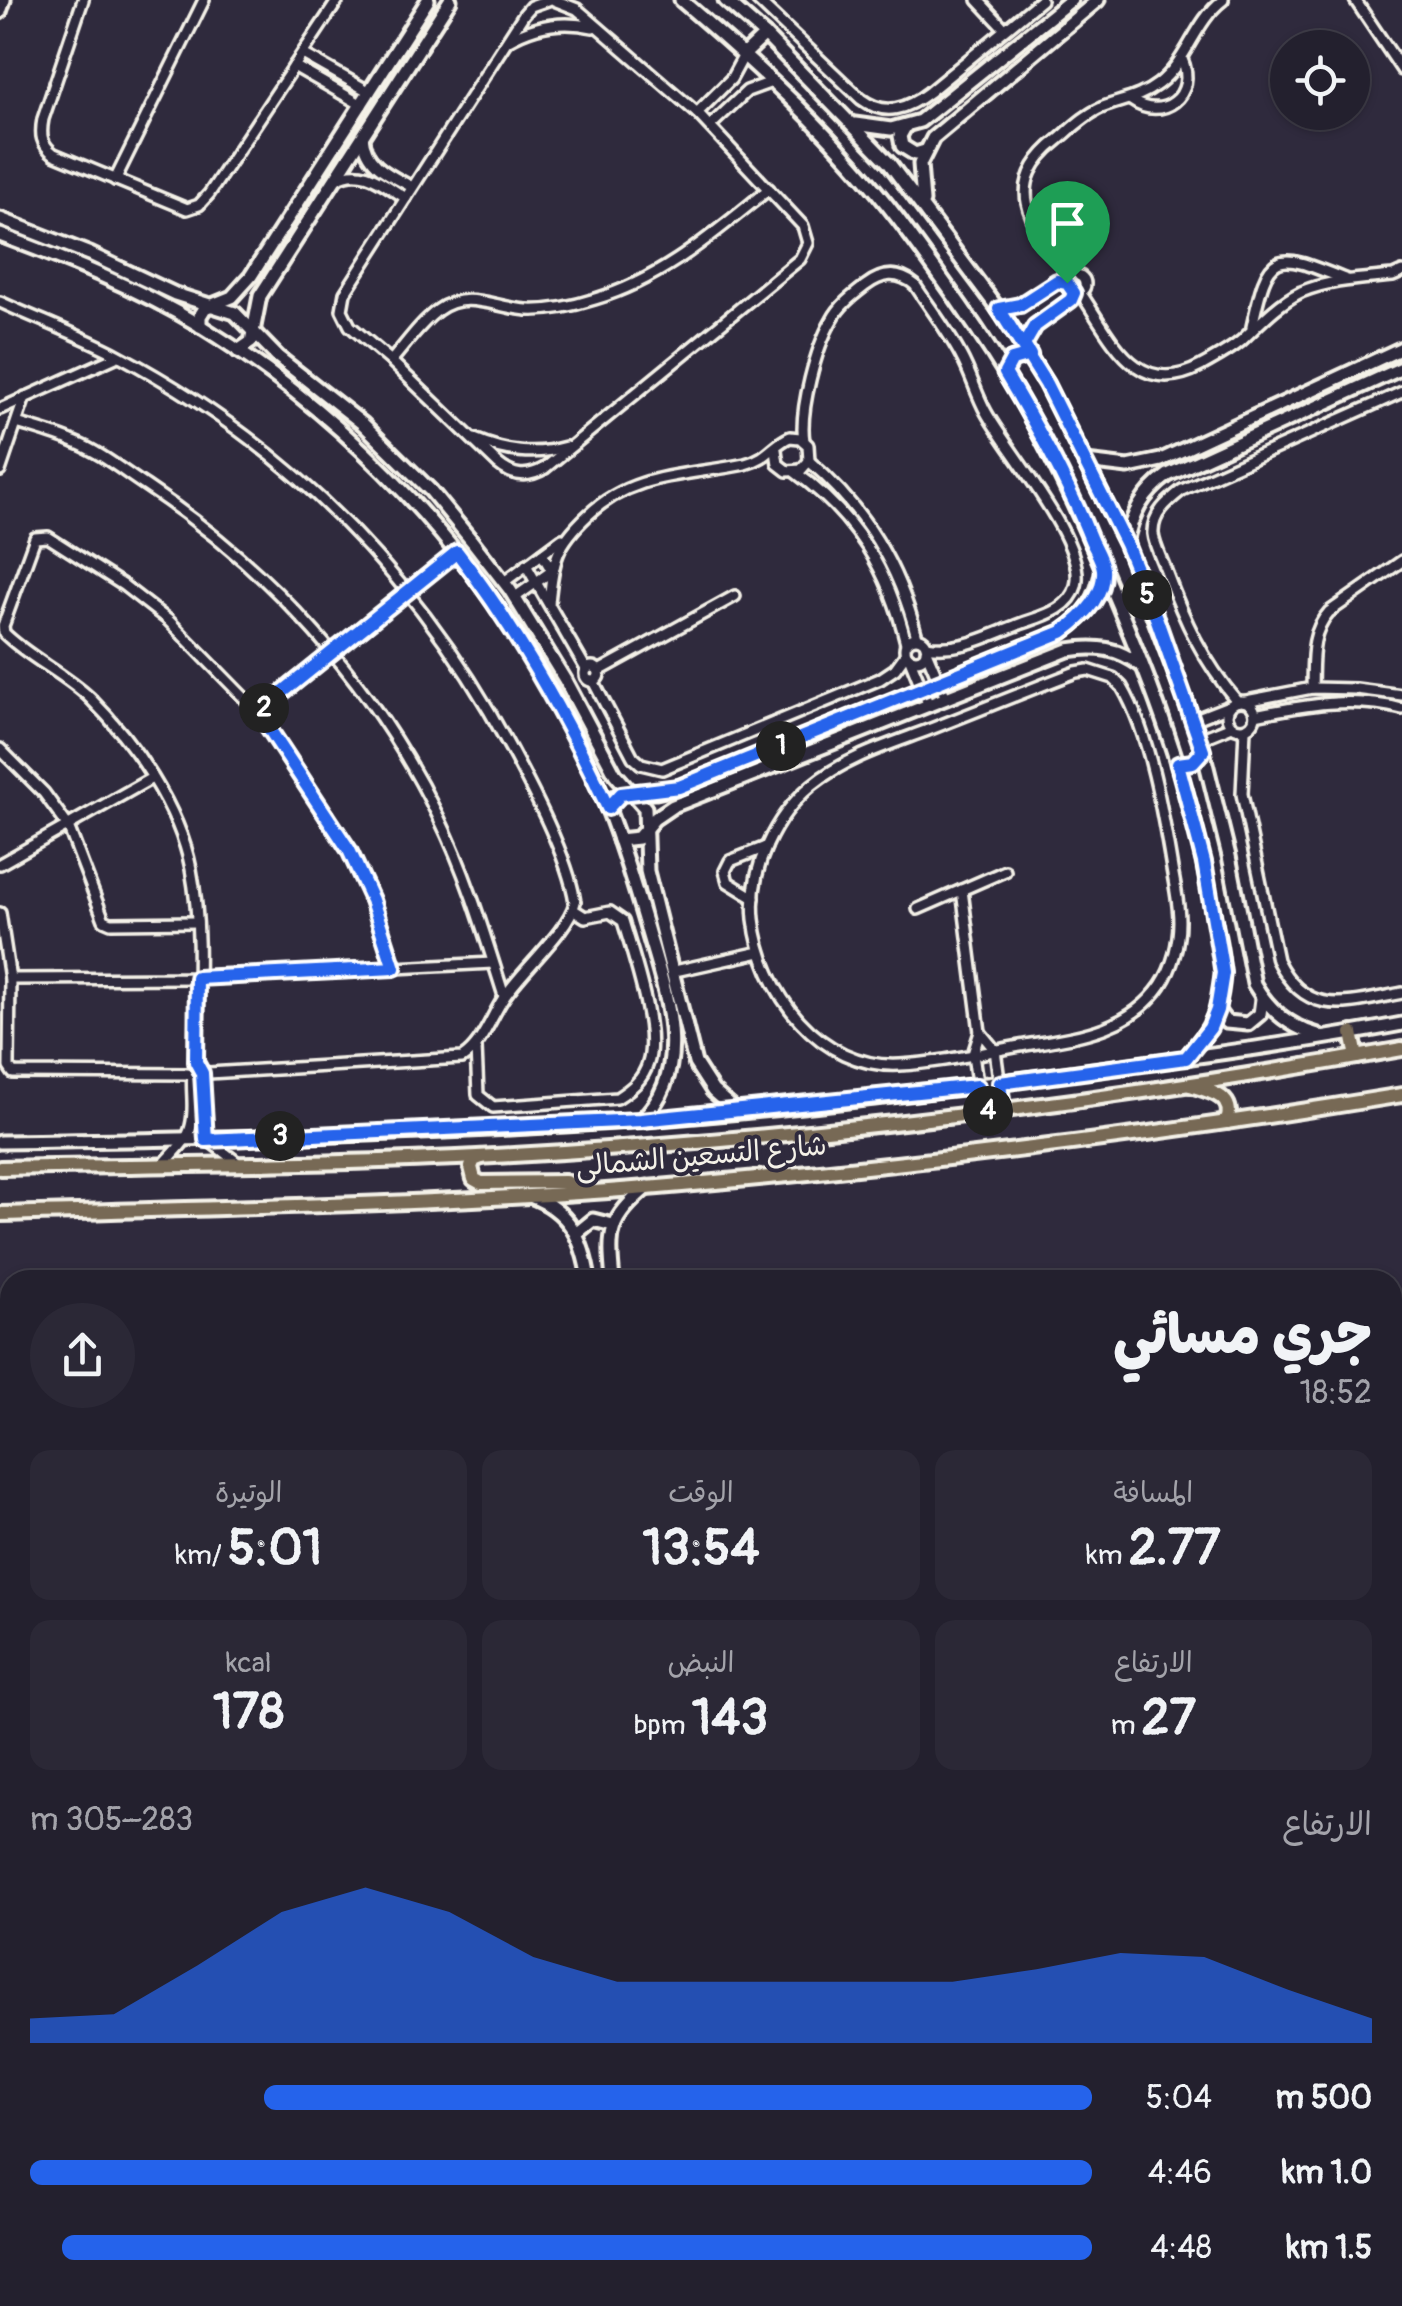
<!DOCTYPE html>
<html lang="ar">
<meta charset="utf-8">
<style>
:root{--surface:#23202e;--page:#2b2836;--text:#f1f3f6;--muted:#a3a3aa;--line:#403e4a;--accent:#2563eb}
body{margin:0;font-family:Pangolin,"Playpen Sans Arabic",sans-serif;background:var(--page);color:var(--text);direction:rtl;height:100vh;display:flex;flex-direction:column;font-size:38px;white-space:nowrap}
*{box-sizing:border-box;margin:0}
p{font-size:32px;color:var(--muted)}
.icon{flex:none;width:55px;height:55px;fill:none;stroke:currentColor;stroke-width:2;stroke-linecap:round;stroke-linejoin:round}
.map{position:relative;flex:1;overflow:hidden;direction:ltr}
.panel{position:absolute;left:0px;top:1270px;width:1402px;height:1038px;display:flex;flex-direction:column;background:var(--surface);border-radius:30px 30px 0 0;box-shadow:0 2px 8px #0004,0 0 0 2px var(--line);direction:rtl}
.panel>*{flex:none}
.fabs{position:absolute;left:1270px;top:30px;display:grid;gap:20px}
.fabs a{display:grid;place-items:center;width:100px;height:100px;border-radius:50%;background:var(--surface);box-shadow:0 2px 8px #0004,0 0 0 2px var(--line);font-size:50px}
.pin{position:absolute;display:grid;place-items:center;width:85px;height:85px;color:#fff;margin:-102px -42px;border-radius:50% 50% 50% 0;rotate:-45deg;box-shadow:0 0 10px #0007}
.pin .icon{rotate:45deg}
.km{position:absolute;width:50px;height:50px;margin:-25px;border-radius:50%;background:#222;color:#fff;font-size:28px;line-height:50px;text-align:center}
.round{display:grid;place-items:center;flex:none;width:105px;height:105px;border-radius:52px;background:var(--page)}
.overview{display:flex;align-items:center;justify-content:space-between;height:170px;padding:0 30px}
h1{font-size:55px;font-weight:800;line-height:75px}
.figures{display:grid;grid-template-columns:repeat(3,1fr);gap:15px;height:170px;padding:10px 30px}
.figures div{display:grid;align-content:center;border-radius:20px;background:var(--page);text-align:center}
.figures b{font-size:50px;font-weight:800}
.figures small{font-size:28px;font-weight:400}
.figures p{font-size:28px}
.chart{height:280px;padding:20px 30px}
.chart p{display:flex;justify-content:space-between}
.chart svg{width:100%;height:180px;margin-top:10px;fill:var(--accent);opacity:.7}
ul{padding:0 30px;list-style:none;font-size:32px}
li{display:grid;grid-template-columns:160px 120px 1fr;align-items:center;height:75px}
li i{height:25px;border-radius:12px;background:var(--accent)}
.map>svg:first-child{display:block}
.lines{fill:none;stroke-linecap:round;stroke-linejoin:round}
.street-casing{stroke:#f4f1e8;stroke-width:16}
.secondary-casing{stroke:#f4f1e8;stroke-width:19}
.primary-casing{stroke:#f4f1e8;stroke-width:20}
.street{stroke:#2f2a3d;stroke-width:9}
.secondary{stroke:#2f2a3d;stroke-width:11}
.primary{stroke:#776954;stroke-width:12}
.rail-casing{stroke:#f4f1e8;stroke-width:6}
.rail{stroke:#2f2a3d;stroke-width:2.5;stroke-dasharray:8;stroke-linecap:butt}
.route-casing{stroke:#fff;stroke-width:20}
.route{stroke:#2563eb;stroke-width:12}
.labels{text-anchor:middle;stroke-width:8;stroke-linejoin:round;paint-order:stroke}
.street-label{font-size:28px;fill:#f4f1e8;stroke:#2f2a3d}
</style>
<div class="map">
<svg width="1402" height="2306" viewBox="0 0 1402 2306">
<rect width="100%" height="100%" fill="#2f2a3d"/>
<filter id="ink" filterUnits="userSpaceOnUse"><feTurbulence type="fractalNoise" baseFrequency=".01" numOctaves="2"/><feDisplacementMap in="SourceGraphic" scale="20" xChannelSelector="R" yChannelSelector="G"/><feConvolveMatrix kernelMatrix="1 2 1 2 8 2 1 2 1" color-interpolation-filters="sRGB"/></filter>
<g filter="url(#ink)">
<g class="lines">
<g class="street-casing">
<g id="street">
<path d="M 83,0 L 43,119 C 40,135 41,144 54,154 L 187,209 L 199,205 L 209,194 L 338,0"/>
<path d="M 548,0 L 531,6 L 524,14 L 345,293 L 342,310 L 350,326 L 391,361 L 498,464 C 513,477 528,478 545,468 L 800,259 L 808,243 L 803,226 L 697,113 L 577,9 L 554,0"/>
<path d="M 757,0 L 861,99 C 885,117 907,109 929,92 L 1041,0"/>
<path d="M 978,0 L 1005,29"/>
<path d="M 1355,0 L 1402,70"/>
<path d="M 507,41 C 534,25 562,20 593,27"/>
<path d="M 303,54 L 370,92"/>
<path d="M 294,66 L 362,105"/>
<path d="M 1131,100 C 1163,123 1198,95 1182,59"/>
<path d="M 697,113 L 731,79 L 744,55"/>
<path d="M 710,126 L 747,91 L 772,82"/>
<path d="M 363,136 C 365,165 390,175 412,187"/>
<path d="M 336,179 C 363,164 383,184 406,198"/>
<path d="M 115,180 L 204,0"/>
<circle cx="1076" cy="284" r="9"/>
<path d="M 1071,277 C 1036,229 997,188 1058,140 C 1071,129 1085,115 1101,108 C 1121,100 1140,98 1158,84 C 1188,61 1194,22 1223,0"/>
<path d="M 1080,292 C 1111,337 1136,401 1201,366 C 1215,358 1229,351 1241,341 C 1260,323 1277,304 1301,292 C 1329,280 1363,279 1393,276 L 1402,272"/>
<path d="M 0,302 C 39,320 80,335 118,355 C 290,446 419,578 510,748 C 532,789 568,857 575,902 C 570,929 520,972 503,999 C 490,1019 482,1045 462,1058 L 192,1074 L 13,1073 L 9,1067 L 10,979 L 0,913"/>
<path d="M 999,309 L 1020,305 L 1057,281 L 1067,283"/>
<path d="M 1252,327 C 1269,247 1274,251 1347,280"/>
<path d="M 1024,345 L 1035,326 L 1071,299 L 1074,293"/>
<path d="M 391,361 C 406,344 420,323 438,310 C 467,289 495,308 527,310 C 549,311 573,306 595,299 C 663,279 714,233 769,189"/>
<path d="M 0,409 L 118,356"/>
<path d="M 17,423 C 36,429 56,434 74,442 C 100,452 123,471 146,486 C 271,569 373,682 439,818 C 467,875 485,936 504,996"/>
<path d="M 474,439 C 505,452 534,456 566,447"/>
<path d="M 804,441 C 799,411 816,347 832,320 C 840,305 852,296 865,286 C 882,273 898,271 915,285 C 930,308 948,331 961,356 C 971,374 976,394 986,412 C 1007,451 1088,544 1076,586 C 1069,612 1037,617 1015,626 C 986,637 958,652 926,646"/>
<path d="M 809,461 C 865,509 899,566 917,637"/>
<path d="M 0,471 L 25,397"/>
<path d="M 795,472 C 856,516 889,571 906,643"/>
<path d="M 526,565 L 586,669"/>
<path d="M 504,582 L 562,539"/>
<path d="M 514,598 L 552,571 L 542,554"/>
<path d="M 549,603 C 553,560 556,545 588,515 C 633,472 688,476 745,464 C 769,458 772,445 790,437 L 800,438 L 808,445 L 809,461 L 801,470 L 787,471 L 778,464 L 776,450"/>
<circle cx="916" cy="649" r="11"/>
<path d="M 926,651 L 946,698"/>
<path d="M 909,657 L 929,706"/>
<circle cx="592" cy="674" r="7"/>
<path d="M 1088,670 L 1113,678 L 1122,687 C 1150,734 1163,814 1172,869 C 1175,886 1179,904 1179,921 C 1179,943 1173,967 1161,985 C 1128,1033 1072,1037 1020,1046 C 981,1053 940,1063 900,1065 C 819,1069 762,992 754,919 C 749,869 774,817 812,785 C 845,758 888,745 928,730 C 977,711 1026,691 1076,672 Z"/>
<path d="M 599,671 L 735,596"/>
<path d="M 593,681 L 633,757 L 641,764 L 662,769 L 880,679 L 895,669 L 906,654"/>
<path d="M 1312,688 C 1313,660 1310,633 1329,612 L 1402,561"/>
<circle cx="1241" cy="715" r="14"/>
<path d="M 1237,701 C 1203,661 1184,620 1166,571 C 1162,560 1154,545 1153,534 C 1152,514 1168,501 1182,490 L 1402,392"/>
<path d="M 1246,701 L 1312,688 L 1356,689 L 1402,695"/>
<path d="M 258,712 L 457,552"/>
<path d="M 1255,715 C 1304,705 1353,696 1402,709"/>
<path d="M 1193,720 L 1229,706"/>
<path d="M 1245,729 L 1242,794 L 1277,960 C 1307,1020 1348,1003 1402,993"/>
<path d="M 1200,739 L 1232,726"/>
<path d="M 0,749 L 44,793 L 68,826 L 104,920 L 111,923 L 197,922"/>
<path d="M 0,864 L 152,778"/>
<path d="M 962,890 L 980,1032 L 973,1054 L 981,1112"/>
<path d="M 754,898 L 728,882 L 725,871 L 730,861 L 766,847"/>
<path d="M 918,909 L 1005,871"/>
<path d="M 675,971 L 760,952"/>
<path d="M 10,979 L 197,978 L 493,963"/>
<path d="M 980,1032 L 995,1050 L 1003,1109"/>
<path d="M 476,1047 L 478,1095 L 493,1107 L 617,1098 C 631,1089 643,1080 648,1063 C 659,1030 633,955 623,921 L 610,912 L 585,917 L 574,910"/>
<path d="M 200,1069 L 207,1139 L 238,1163"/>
<path d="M 163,1165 C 173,1153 188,1141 191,1126 C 197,1104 188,1083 196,1062 C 197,999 203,932 191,869 C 179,807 134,742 90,698 C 64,673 29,658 4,633 L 3,626 L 35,538 L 48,537 L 123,585 L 168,620 L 258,712 L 349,850 L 372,900 L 394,968"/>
<path d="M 0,1499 L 10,1508"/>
<path d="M 0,1543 L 10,1549"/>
<path d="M 0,2017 L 10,2022"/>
<path d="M 0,2283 L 10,2292"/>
<path d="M 15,2298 L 24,2306"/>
<path d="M 1190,2298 L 1198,2306"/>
</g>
</g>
<g class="secondary-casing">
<g id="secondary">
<path d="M 681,0 C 759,67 837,138 899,220 C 941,277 983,334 1018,395 C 1057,464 1089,535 1119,607 C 1159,703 1194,799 1211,903 C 1216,931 1226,963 1221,992 C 1217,1018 1204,1039 1186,1058"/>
<path d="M 725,0 L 765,35 L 889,163 L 1011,326 L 1046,384 L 1126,544 L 1200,739 L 1229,856 L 1254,984 C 1269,1010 1289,1027 1318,1035"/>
<path d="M 0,12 L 4,0"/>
<path d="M 744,55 L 765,35"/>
<path d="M 855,124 L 891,129 L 920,121 L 1071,0"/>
<path d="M 905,127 L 900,136 L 902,146 L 915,154 L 925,151"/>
<path d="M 923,202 L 920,164 L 933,138 L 1098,0"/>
<path d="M 0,219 L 90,254 L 175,294 L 235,313 L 278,357 L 363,424 L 431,491 L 472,541 L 510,590 L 565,680 L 615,774 L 645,808 L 647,871 L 695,1063 L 713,1091 L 737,1112"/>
<path d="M 0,235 C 67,260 138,288 199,325 C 383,438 525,609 607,807 C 623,847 635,888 647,929 C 665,992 695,1068 641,1120"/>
<path d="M 200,326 L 200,316 L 205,308 L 232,297 L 251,276 L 428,0"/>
<path d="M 238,351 L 251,342 L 260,296 L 450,0"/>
<path d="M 1005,373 L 1011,360 L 1030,355"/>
<path d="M 1086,462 L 1128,467 L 1161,460 L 1402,348"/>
<path d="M 1126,544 C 1131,515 1143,493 1168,475 L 1402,368"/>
<path d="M 607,808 L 615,797 L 627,792 L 656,792 L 679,787 L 1062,632 C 1087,615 1098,598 1103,568"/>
<path d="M 619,840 L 638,838 L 654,819 L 673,806 L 1068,650 C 1097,645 1118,648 1142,666"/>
<path d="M 1217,1010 L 1226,1022 L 1248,1024 L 1260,1014 L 1262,999"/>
<path d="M 0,1142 C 214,1139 429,1135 643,1120 C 802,1109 960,1088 1117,1067 C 1213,1054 1308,1042 1402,1024"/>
<path d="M 530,1196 C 570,1210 583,1240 589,1280"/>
<path d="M 577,1233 L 593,1220 L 613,1225"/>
<path d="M 613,1280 C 608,1231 609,1220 647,1187"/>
<path d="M 1392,1662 L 1402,1661"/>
<path d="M 1392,1683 L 1402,1682"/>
<path d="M 1208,2298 L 1216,2306"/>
<path d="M 1246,2298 L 1257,2306"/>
</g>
</g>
<g class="primary-casing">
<g id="primary">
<path d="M 1352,1033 L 1357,1057"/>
<path d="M 1190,1085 C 1210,1091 1236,1096 1227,1122"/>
<path d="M 482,1157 L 474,1160 L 471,1167 L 474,1179 L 481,1183 L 565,1182 L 585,1189"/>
<path d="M 0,1168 C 159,1165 318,1165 477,1157 C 786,1141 1097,1104 1402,1049"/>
<path d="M 0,1214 C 234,1207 470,1205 704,1183 C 937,1162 1171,1133 1402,1095"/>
<path d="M 0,1937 L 10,1946"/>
<path d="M 0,1993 L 10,2003"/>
<path d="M 296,2298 L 304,2306"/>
<path d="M 382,2298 L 391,2306"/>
</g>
</g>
<use href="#street" class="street"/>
<use href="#secondary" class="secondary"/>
<use href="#primary" class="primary"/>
<g class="rail-casing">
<g id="rail">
<path d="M 0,1978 L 10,1987"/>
<path d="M 322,2298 L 330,2306"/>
<path d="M 343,2298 L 351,2306"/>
</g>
</g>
<use href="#rail" class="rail"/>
</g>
</g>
<g class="lines" filter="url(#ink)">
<g class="route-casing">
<path id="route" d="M 1067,283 L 1074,293 L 1071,300 L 1035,326 L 1024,345 L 1030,355 L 1012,360 L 1005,373 C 1037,426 1068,482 1091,540 C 1095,549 1102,560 1103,569 C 1105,596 1082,618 1062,632 L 679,787 L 621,794 L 608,808 C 566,717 518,631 457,552 L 258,712 L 349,850 L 372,900 L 394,968 L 197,978 L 196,1062 L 202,1073 L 206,1140 L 641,1120 L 977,1086 L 981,1112 L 1003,1109 L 1000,1083 L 1186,1058 L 1210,1028 L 1217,1010 L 1223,973 L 1204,862 L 1178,764 L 1193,762 L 1203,751 L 1157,620 L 1126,544 L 1046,384 L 999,309 L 1020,305 L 1057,281 L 1067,283"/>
</g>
<use href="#route" class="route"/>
</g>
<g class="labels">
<g class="street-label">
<text transform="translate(701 1155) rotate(-5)" y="10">شارع التسعين الشمالى</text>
</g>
</g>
</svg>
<div class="fabs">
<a><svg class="icon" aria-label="locate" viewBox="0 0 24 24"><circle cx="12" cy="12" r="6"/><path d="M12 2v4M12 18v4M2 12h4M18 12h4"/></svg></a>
</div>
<div class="pin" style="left:1067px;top:283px;background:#1e9e55"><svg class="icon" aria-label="arrive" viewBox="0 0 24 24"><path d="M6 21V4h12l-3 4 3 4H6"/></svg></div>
<b class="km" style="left:781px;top:746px">1</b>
<b class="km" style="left:264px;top:708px">2</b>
<b class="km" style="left:280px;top:1136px">3</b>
<b class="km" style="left:988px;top:1111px">4</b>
<b class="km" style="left:1147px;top:595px">5</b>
<section class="panel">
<div class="overview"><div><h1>جري مسائي</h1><p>18:52</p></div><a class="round"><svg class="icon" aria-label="share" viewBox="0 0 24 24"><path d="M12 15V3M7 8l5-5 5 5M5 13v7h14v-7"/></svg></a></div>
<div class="figures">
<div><p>المسافة</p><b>2.77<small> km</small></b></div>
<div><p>الوقت</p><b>13:54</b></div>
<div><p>الوتيرة</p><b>5:01<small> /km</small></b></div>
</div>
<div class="figures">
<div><p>الارتفاع</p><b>27<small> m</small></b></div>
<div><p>النبض</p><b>143<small> bpm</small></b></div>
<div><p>kcal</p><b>178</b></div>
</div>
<div class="chart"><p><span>الارتفاع</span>283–305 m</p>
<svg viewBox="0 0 160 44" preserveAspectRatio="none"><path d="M0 44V38L10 37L20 25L30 12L40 6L50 12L60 23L70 29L80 29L90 29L100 29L110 29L120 26L130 22L140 23L150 31L160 38V44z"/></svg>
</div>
<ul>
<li><b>500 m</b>5:04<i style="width:78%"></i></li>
<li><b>1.0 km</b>4:46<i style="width:100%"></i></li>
<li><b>1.5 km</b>4:48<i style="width:97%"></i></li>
</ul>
</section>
</div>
